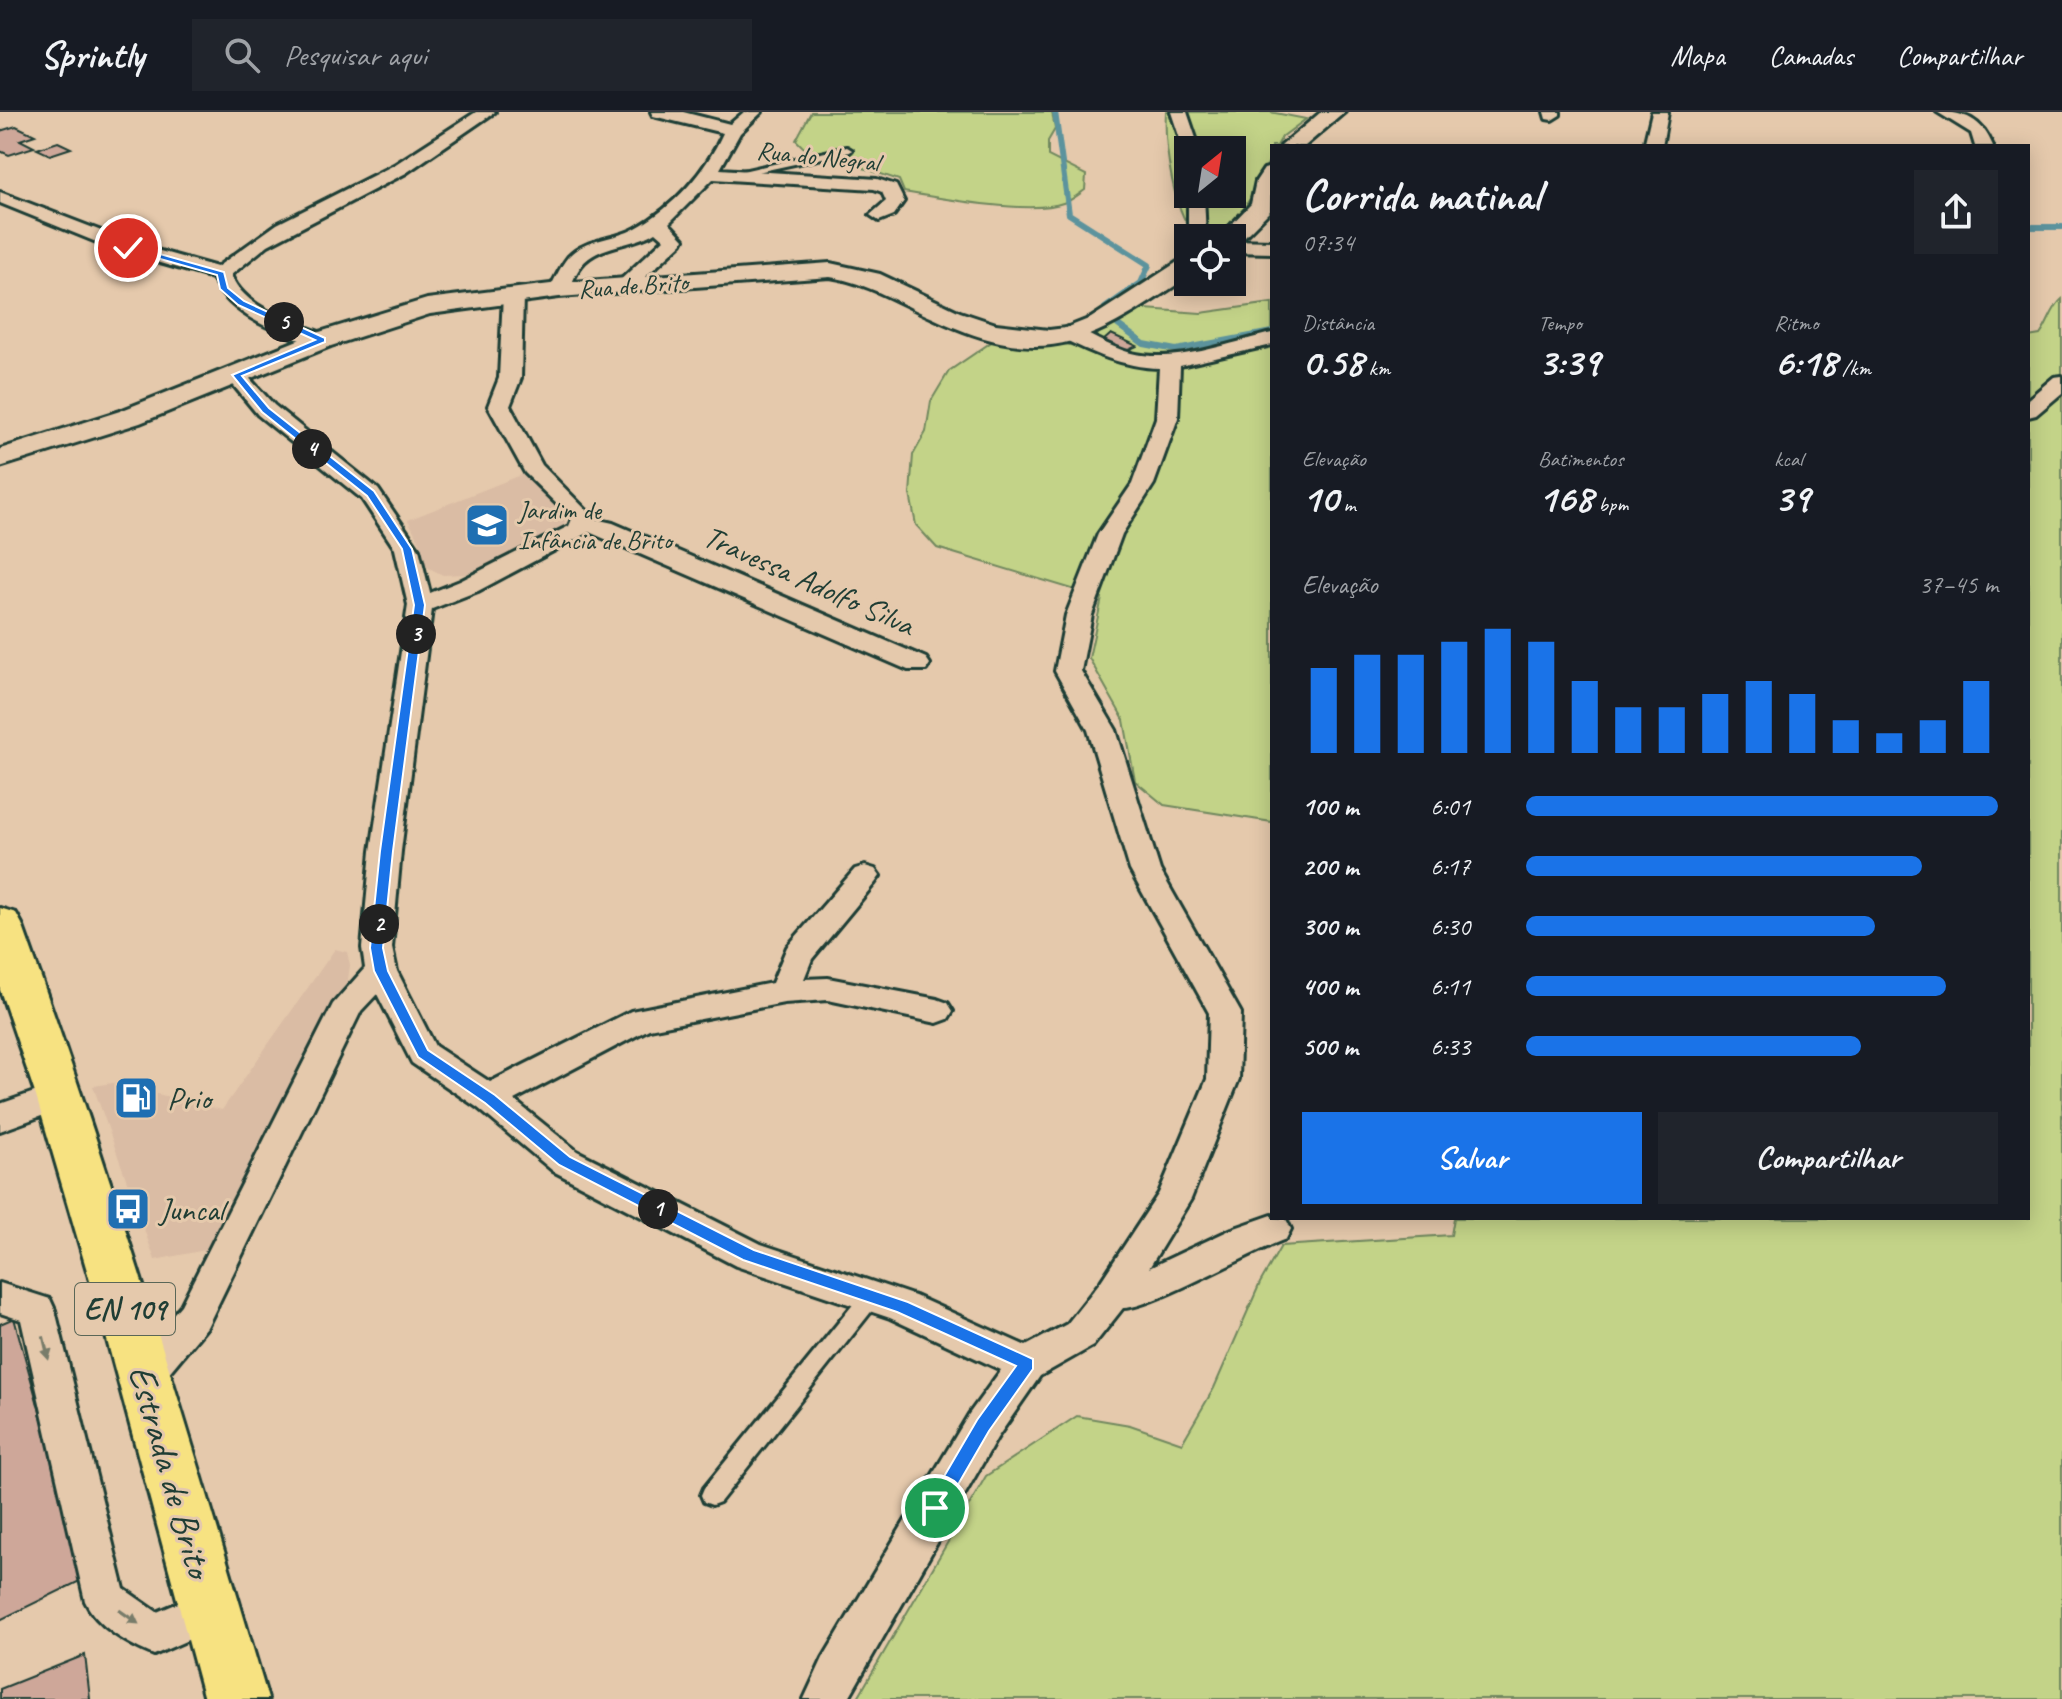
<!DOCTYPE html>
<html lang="pt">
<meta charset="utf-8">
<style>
:root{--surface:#171b24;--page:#20242c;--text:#f1f3f6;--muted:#9ea1a6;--line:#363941;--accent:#1a73e8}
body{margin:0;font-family:Caveat,sans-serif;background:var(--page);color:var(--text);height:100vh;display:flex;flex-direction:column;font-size:30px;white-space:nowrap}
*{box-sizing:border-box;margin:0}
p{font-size:26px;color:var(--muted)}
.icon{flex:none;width:44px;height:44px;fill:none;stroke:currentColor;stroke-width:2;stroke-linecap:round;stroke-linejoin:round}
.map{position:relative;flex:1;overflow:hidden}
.drawer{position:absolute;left:1270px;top:32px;width:760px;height:1076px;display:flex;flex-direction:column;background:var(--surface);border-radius:0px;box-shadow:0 4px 20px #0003}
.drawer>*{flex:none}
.needle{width:52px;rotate:30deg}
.fabs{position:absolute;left:1174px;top:24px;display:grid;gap:16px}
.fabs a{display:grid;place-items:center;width:72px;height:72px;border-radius:0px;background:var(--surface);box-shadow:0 4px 20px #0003;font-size:40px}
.pin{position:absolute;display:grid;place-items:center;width:68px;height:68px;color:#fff;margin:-34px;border:4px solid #fff;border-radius:50%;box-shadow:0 2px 8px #0007}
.km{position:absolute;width:40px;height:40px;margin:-20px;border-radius:50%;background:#222;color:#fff;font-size:22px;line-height:40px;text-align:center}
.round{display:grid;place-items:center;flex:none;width:84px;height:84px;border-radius:0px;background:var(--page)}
.headline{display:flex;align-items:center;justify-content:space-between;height:136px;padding:0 32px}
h1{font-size:44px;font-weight:600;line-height:60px}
.metrics{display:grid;grid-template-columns:repeat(3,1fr);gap:12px;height:136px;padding:8px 32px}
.metrics div{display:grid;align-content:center}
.metrics b{font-size:40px;font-weight:600}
.metrics small{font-size:22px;font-weight:400}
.metrics p{font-size:22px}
.chart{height:224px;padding:16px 32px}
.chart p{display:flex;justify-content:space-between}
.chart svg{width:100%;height:144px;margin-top:8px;stroke:var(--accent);stroke-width:6}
.primary-button{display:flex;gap:16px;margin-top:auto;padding:16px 32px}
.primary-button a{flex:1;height:92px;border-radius:0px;background:var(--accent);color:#fff;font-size:32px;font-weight:600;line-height:92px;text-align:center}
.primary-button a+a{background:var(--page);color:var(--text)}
ul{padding:0 32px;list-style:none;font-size:26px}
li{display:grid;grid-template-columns:128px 96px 1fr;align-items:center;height:60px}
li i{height:20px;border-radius:10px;background:var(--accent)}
header{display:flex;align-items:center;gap:48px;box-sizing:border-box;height:112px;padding:0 40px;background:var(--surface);border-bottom:2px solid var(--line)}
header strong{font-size:38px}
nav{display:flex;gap:44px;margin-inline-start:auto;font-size:28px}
.search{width:560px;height:72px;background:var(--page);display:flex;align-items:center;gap:20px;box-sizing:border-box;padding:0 28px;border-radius:0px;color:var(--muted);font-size:30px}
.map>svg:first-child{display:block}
.built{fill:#dabca4}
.green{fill:#c3d388;stroke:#71885e;stroke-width:2;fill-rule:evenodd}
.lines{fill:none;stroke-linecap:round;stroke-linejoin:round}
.stream{stroke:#5b939d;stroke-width:6}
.building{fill:#cea799;stroke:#1f3d34;stroke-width:2}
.service-casing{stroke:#1f3d34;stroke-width:6}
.minor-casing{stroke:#1f3d34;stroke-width:6}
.tertiary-casing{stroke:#1f3d34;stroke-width:6}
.primary-casing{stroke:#1f3d34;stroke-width:6}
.service{fill:#e5c9ac;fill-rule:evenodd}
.minor{fill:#e5c9ac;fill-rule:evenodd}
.tertiary{fill:#e5c9ac;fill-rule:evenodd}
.primary{fill:#f7e281;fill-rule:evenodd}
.oneway{fill:#787c6a}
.route{fill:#1a73e8;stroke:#fff;stroke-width:2}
.labels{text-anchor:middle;stroke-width:6;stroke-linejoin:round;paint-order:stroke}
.far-street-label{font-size:26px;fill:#1f3d34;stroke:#e5c9ac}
.far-poi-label{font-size:26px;fill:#1f3d34;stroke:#e5c9ac;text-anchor:start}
.shield{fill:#e5c9ac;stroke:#5a6758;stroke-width:2}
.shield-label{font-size:30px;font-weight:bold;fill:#1f3d34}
.street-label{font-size:32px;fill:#1f3d34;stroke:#e5c9ac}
.poi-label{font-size:32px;fill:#1f3d34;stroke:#e5c9ac;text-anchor:start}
.near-street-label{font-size:38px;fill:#1f3d34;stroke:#e5c9ac}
</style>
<header>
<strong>Sprintly</strong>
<div class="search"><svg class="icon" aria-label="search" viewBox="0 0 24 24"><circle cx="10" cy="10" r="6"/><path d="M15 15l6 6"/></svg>Pesquisar aqui</div>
<nav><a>Mapa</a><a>Camadas</a><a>Compartilhar</a></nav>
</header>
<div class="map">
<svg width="2062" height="1587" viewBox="0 0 2062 1587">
<rect width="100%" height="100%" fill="#e5c9ac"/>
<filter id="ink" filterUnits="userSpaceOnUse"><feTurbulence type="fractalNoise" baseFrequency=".0125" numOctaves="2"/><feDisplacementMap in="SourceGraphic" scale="16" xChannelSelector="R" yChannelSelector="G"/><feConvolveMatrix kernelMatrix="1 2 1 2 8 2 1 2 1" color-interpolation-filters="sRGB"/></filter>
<g filter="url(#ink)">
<g class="built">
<path d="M 526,361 L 560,392 L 565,410 L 561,417 L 466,462 L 443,463 L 425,454 L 420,431 L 408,408 Z"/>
<path d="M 335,837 L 347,840 L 350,853 L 345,888 L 210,1137 L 155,1148 L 93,974 L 113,971 L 222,998 Z"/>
</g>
<g class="green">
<path d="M 811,0 L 1052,0 L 1055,17 L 1048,29 L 1048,44 L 1086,63 L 1085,78 C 1078,83 1071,89 1063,91 C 1032,103 939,86 904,80 L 899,68 L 804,36 L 796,28 Z"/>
<path d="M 1166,0 L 1270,0 L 1306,7 L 1282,25 L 1277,34 L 1272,34 C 1272,46 1267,53 1262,63 C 1249,91 1234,122 1199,126 C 1173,107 1164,31 1166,0 ZM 1188,38 L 1232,38 L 1232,82 L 1188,82 Z"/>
<path d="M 2062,187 L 2062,1587 L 857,1587 L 986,1364 L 1077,1304 L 1130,1313 L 1182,1331 L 1214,1276 L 1260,1171 L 1281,1134 L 1451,1123 L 1454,1106 L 2028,1106 L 2028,225 L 2040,223 C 2048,213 2052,195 2062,187 Z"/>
<path d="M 1272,191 L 1272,710 L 1164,693 L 1135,669 L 1124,608 L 1089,546 L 1102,486 L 937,436 L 916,413 L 910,382 L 913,343 L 926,320 L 931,289 L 949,259 L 993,229 L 1013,222 L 1075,234 L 1094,229 L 1109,204 L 1131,196 L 1201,201 Z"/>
</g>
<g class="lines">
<g class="stream">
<path d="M 1055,0 L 1069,102 L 1149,153 L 1141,171 L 1105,196"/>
<path d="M 2028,115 L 2062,115"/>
<path d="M 1118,213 L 1144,232 L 1176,238 L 1272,220"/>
</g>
</g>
<g class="building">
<path d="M 16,14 L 35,23 L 20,28 L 34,35 L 9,43 L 0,39 L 0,19 Z"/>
<path d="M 58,30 L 71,36 L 50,43 L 37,37 Z"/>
<path d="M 1111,222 L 1137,234 L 1124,240 L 1102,230 Z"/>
<path d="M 14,1206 L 86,1466 L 0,1508 L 0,1212 Z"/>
<path d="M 85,1543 L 90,1587 L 0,1587 L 0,1577 Z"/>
</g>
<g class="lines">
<g class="service-casing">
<g id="service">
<path d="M 847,35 L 852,38 L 850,40 L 739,64 L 734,61 Z"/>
<path d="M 871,1177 L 878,1179 L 881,1185 L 878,1191 L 720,1390 L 712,1393 L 704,1390 L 701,1383 L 704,1376 L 864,1179 Z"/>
</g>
</g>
<g class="minor-casing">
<g id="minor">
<path d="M 476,0 L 495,0 L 406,61 L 268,133 L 231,163 C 246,199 296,210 329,224 L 332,228 L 322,234 C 285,225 228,204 213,166 L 121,140 L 0,91 L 0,80 L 135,132 L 217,155 L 277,112 L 394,53 Z"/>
<path d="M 651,0 L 683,0 L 730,12 L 744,0 L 762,0 L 740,21 L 720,57 L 877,67 L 896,73 L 904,89 L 894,103 L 879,109 L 870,103 L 886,89 L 882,80 L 874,77 L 713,67 L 669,111 L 684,127 L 682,131 L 631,178 L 624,180 L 614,174 L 664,127 L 656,120 C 635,134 597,132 581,154 C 575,162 572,173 566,182 L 552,182 L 549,178 C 555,167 560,155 568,145 C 585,126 615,128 636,116 C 674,95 706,59 723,21 L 653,4 Z"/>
<path d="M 1171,0 L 1187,0 L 1200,38 L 1188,38 L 1188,42 L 1185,42 Z"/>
<path d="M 1544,0 L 1560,0 L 1560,3 L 1552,8 L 1546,7 Z"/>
<path d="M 1652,0 L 1668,0 L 1662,34 L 1644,34 Z"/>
<path d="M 1937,0 C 1965,0 1982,7 1993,34 L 1975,34 L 1971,21 Z"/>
<path d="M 1188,79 L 1188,82 L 1204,82 L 1206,126 L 1188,126 Z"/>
<path d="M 1232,128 L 1272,129 L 1272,141 L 1232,140 Z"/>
<path d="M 513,177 L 523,183 L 521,266 L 510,294 L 542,353 L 595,407 L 613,411 L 926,546 L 930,552 L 926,558 L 908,558 L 589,420 L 478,479 L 432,497 L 401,739 L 392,836 L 397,859 L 435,934 L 490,970 L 631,899 L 772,871 L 787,835 L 855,757 L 865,754 L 875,757 L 880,764 L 875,771 L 812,847 L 804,867 L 828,866 L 937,887 L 948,891 L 953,899 L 948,907 L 937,911 L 828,888 L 784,891 L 649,917 L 514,988 L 577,1039 L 761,1132 L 915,1184 L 1026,1234 L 1067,1212 L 1101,1169 L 1159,1081 L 1207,967 L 1209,901 L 1130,758 L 1088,618 L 1055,559 L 1066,503 L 1098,422 L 1132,372 L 1156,306 L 1159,256 C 1123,255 1092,241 1060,225 L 1057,221 L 1067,215 C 1089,220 1108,235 1131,241 C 1176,252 1228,231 1272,221 L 1272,233 L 1180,254 L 1178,306 L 1154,372 L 1122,422 L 1092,503 L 1081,559 L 1116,618 L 1160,758 L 1241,901 L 1239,967 L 1191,1087 L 1149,1156 L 1232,1117 L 1272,1103 L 1272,1106 L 1286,1107 L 1291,1117 L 1286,1127 C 1250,1140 1150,1197 1123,1196 L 1093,1234 L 1040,1264 L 997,1326 L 848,1587 L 804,1587 L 823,1546 L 969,1302 L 1001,1258 L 890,1206 L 736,1154 L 553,1059 L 478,996 L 412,951 L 377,882 L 361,899 L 207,1215 L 157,1275 L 144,1280 L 131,1275 L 125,1263 L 131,1251 L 181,1193 L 333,892 L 365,856 L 362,836 L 371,739 L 408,493 L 395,437 L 362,387 L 258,303 L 225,263 L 229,259 L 243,259 L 274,293 L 378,377 L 419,437 L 430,481 L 460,469 L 569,414 L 572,407 L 525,361 L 488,294 L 499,266 L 503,183 Z"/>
<path d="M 2062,264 L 2062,281 L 2036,303 L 2028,305 L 2028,287 L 2054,265 Z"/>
<path d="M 60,971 L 72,975 L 77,984 L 72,993 L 0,1019 L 0,992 Z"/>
<path d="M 0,1171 L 50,1187 L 55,1198 L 124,1477 L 157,1500 L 209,1478 L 224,1484 L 230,1498 L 224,1512 L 154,1543 C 129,1533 96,1514 85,1489 L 21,1208 L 0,1201 Z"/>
</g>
</g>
<g class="tertiary-casing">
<g id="tertiary">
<path d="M 1321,0 L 1345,0 L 1305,34 L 1281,34 Z"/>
<path d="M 1272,55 L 1270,99 L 1238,131 L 1232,133 L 1232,126 L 1218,126 L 1251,92 L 1256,69 L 1264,57 Z"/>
<path d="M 1188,147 L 1188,165 C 1091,230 1048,260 933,206 C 899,191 868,171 830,165 L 559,185 L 430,202 L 331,234 L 140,311 L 0,355 L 0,337 L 120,299 L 313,222 L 427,187 L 559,171 L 830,151 L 880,162 L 960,200 L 996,212 L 1049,218 L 1066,216 L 1091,206 L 1179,149 Z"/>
</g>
</g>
<g class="primary-casing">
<path id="primary" d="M 0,796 L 16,801 L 22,812 C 114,1067 191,1327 268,1587 L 204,1587 L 104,1217 L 36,984 L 0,878 Z"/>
</g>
<use href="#service" class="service"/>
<use href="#minor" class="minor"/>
<use href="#tertiary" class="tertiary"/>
<use href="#primary" class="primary"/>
</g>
<defs><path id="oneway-solid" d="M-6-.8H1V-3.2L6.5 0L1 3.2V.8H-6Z" transform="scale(2)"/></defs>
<g class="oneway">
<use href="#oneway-solid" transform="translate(46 1236) rotate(77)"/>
<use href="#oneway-solid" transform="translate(129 1505) rotate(35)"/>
</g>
</g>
<path class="route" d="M 128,133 L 224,160 L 228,176 L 244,189 L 325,226 L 325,230 L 242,264 L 269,296 L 374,379 L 412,437 L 425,493 L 393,739 L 383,836 L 388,859 L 428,938 L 495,983 L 570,1045 L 754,1138 L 908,1190 L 1033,1247 L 1033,1257 L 989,1319 L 941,1402 L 929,1402 L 926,1396 L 929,1390 L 977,1308 L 1016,1254 L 897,1200 L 743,1148 L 559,1053 L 485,991 L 418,945 L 374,859 L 370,836 L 380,739 L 414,493 L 402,437 L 367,384 L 262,300 L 232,263 L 315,228 L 238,193 L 220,177 L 217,163 L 125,137 Z"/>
<defs>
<g id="school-square" transform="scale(2.3)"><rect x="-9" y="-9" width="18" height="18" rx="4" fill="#1f6fb2" stroke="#e5c9ac"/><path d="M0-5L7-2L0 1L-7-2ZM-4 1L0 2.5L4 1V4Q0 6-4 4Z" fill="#fff"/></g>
<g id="fuel-square" transform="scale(2.3)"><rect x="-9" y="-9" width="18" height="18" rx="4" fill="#1f6fb2" stroke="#e5c9ac"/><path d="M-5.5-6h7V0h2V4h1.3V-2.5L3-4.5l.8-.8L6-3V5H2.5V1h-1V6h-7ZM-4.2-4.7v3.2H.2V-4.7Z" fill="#fff"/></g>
<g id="bus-square" transform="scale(2.3)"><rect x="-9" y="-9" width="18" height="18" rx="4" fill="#1f6fb2" stroke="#e5c9ac"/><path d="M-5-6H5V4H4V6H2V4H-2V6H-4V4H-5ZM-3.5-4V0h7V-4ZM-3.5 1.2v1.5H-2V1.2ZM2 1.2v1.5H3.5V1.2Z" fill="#fff"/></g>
</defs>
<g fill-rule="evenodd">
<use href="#school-square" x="487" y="413"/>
<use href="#fuel-square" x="136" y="986"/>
<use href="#bus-square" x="128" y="1097"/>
</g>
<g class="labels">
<g class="far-street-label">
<text transform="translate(818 44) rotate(6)" y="9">Rua do Negral</text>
<text transform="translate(633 173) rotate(-4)" y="9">Rua de Brito</text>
</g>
<g class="far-poi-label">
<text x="518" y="407">Jardim de<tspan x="518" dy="30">Infância de Brito</tspan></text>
</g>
<rect class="shield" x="75" y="1171" width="100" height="52" rx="6"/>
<g class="shield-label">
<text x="125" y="1207">EN 109</text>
</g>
<g class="street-label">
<text transform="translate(809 468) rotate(24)" y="11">Travessa Adolfo Silva</text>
</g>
<g class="poi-label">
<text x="167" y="997">Prio</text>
<text x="159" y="1108">Juncal</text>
</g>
<g class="near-street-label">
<text transform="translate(171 1359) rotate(74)" y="13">Estrada de Brito</text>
</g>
</g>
</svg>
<div class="fabs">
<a><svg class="needle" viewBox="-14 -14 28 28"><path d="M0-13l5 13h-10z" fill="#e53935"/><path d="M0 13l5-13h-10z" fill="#9ea1a6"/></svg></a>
<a><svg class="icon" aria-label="locate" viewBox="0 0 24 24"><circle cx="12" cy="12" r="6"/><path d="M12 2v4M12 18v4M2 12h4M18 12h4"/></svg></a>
</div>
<div class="pin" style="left:935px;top:1396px;background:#1e9e55"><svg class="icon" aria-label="arrive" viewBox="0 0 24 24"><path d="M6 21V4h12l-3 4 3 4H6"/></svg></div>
<div class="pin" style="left:128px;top:136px;background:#d93025"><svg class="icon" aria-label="check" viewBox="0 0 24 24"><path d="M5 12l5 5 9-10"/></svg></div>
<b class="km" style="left:658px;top:1097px">1</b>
<b class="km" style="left:379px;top:812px">2</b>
<b class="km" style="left:416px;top:522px">3</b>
<b class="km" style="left:312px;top:337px">4</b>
<b class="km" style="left:284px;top:210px">5</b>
<section class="drawer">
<div class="headline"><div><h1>Corrida matinal</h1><p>07:34</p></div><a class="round"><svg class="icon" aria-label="share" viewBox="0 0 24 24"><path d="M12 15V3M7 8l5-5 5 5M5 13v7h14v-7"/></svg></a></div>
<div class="metrics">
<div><p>Distância</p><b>0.58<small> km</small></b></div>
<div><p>Tempo</p><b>3:39</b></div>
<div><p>Ritmo</p><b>6:18<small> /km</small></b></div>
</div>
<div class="metrics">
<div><p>Elevação</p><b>10<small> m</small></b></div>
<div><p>Batimentos</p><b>168<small> bpm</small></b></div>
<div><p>kcal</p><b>39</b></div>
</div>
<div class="chart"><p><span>Elevação</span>37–45 m</p>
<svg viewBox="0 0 160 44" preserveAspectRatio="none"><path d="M5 44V18M15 44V14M25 44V14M35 44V10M45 44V6M55 44V10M65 44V22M75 44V30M85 44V30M95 44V26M105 44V22M115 44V26M125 44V34M135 44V38M145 44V34M155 44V22"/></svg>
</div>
<ul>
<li><b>100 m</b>6:01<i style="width:100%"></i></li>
<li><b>200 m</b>6:17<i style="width:84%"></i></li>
<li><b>300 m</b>6:30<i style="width:74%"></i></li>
<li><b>400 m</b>6:11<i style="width:89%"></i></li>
<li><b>500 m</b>6:33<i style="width:71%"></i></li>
</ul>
<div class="primary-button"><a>Salvar</a><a>Compartilhar</a></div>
</section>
</div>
